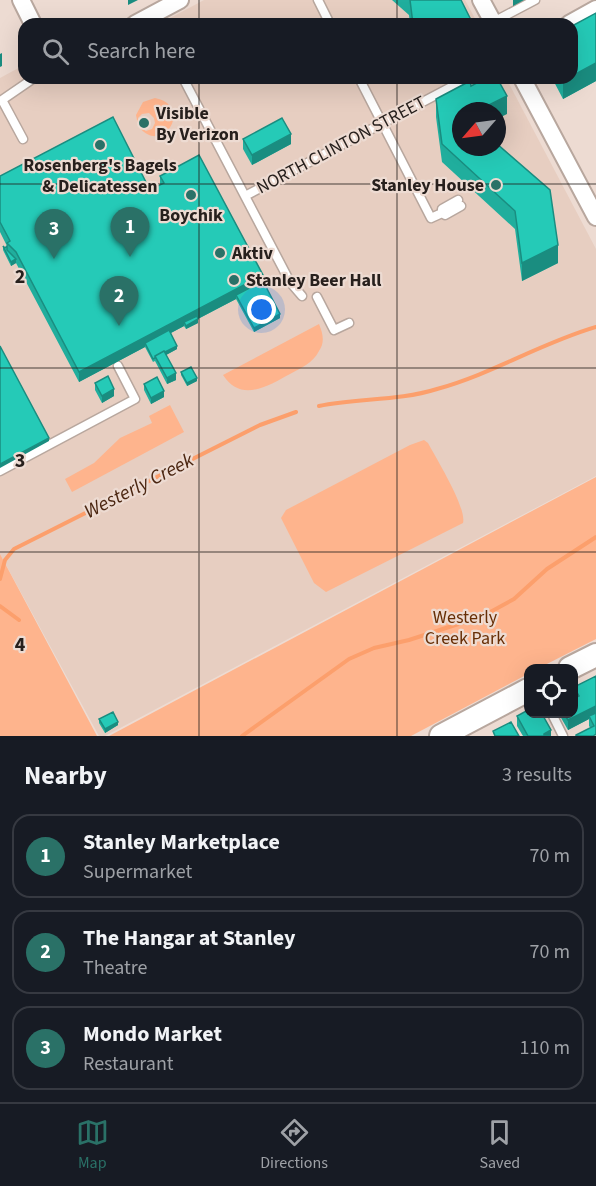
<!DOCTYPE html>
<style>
:root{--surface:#171b24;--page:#242831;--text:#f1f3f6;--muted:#9ea1a6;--line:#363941;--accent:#2a7167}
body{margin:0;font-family:"Source Sans 3",sans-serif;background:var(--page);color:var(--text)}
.controls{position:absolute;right:18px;bottom:18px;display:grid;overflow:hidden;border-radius:12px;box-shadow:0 6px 24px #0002}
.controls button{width:54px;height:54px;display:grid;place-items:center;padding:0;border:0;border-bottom:2px solid var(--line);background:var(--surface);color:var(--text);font:30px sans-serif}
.compass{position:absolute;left:452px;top:102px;width:54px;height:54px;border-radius:50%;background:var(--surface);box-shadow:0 6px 24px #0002;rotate:242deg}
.you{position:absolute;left:262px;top:310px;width:21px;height:21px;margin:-15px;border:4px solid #fff;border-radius:50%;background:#1a73e8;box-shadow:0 0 0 9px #1a73e833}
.badge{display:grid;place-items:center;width:39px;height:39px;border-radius:50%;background:var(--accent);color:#fff;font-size:20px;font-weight:700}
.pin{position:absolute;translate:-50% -50px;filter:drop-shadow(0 2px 3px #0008)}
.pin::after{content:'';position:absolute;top:32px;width:21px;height:18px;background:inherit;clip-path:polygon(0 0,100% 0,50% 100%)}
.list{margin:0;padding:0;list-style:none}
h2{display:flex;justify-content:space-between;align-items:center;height:78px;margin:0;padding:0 24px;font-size:26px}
h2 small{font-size:20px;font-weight:400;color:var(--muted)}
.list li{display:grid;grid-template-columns:39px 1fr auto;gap:18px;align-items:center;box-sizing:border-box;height:84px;margin:0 12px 12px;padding:0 12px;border:2px solid var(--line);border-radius:18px}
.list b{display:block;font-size:22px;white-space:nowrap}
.list p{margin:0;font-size:20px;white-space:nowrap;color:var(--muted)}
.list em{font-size:20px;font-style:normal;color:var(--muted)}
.icon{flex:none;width:33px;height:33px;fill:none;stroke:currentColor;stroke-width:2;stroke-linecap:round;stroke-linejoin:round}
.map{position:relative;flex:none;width:596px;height:736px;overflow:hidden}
.search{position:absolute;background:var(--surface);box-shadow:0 6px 24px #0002;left:18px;right:18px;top:18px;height:66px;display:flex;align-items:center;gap:15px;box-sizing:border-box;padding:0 21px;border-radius:18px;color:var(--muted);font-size:22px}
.sheet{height:366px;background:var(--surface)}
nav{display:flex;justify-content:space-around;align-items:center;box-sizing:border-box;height:84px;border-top:2px solid var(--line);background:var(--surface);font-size:16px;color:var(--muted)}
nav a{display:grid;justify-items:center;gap:3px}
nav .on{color:var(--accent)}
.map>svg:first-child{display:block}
.built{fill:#e7cec1;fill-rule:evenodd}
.green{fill:#feb48d}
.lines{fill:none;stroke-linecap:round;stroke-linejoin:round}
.stream{stroke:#fc9f6c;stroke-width:4}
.lane-casing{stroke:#b8a79e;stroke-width:11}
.street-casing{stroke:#b8a79e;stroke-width:20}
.secondary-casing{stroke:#b8a79e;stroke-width:26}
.lane{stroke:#fff;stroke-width:8}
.street{stroke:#fff;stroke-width:16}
.secondary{stroke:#fff;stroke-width:22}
.wall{fill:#20ae9d}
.shaded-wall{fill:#1a8d80}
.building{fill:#25cab7;stroke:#1a8d80;stroke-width:1.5}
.grid{fill:none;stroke:#27201d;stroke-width:1.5;stroke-opacity:0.55}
.poi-dot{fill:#2a7167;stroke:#eddbd2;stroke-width:2}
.labels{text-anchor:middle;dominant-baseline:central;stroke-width:4.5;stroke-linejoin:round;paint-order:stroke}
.poi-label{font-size:18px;font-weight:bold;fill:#27201d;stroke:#eddbd2;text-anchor:start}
.street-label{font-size:18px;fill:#27201d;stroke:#eddbd2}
.park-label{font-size:18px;fill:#672e05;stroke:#eddbd2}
.water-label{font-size:20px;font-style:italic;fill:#4b2611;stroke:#eddbd2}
.grid-label{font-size:20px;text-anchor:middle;font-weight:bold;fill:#27201d;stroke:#eddbd2;stroke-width:4.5;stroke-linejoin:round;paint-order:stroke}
</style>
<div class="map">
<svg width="596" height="736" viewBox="0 0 596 736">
<rect width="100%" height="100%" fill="#eddbd2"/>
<path class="built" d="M204,0h261l13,24h-319z
M24,65v13h23l2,4 9,-4h448l90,171v227l-491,260h-6l-99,-182v-476zM461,111h36v36h-36z"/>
<path class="green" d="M155,98c39,7 8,59 -16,29l7,4 6,-2 3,-6 -1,-5 -5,-5 -7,1 -4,4v7l-2,-10 7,-13z
M319,324c4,10 6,18 0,27 -6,12 -18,17 -29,23 -22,12 -49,29 -67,1z
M170,405l14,27 -112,60 -7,-13 29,-16 26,-25 32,-15 -3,-7z
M424,440l4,3c8,15 39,65 35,80l-137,69 -12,-9 -33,-65 5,-8 124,-65z
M596,477v162l-57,29h-11v6l-117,62h-302z
M0,554l97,182h-97z"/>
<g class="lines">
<path class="stream" d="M319,406c39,-8 80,-5 118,-17 55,-15 104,-46 159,-62
M0,579l5,-19 9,-11 246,-124 36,-13
M0,606l19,14
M242,736l107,-77 25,-11 35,-8 74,-24 31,-17 33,-30 49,-32"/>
<defs>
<path id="lane" d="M318,0l12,24
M493,22l42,-22
M183,78l107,204 12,14
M359,78l72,140 11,-5v-4l16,-9
M23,139l-21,-39 32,-22
M245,196l223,-118
M442,213l3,2 16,-9
M317,297l17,33 15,-7
M0,471l135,-72 -17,-33
M552,714l11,22"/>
<path id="street" d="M21,0l12,24
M481,0l13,24
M135,24l45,-24
M569,24l27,-15
M522,78l74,139"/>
<path id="secondary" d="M570,668l26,-13
M441,736l87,-46"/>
</defs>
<use href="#lane" class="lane-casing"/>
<use href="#street" class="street-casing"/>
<use href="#secondary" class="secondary-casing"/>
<use href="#lane" class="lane"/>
<use href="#street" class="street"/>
<use href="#secondary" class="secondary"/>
</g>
<path class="wall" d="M392,0h69l12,24h-63l-1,-9z
M596,13v68l-33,18 -11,-21h20z
M471,86l36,28 -46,-3 36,36 61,116 -36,18 -7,-52 -73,-67 -6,-45v-18z
M243,139l48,5 -39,21 -9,-16z
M0,176l150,14 10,-5v-9l103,105 17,37 -26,14 -18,-33 -38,20v4l-12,6 -2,-3 -13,7 6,16 -11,6 10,25 -9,4 -12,-23 -2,1 -8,-15 -66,35 -63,-119 -5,3 -8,-16v-4l2,2 2,-2 -7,-14z
M181,372l16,9 -10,5 -6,-11z
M95,383l19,13 -12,7 -7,-13z
M144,384l20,13 -13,7 -7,-14z
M596,676v60l-7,-10v-7l-21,11 -8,-14v-2h13l2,-16 -1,-11z
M517,716l34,20h-28l-6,-10z
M99,719l19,6 -13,8 -6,-10z"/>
<path class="shaded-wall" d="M128,0h10l-10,5z
M513,0h11l-11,6z
M2,53v13l-2,1v-13z
M596,63v18l-33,18v-18l4,-3h5v-2z
M418,78h9l-9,5z
M507,96v18l-10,5v-8h-20z
M291,134v10l-39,21v-10z
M558,245v18l-36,18v-18z
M16,259v4l-5,3v-4z
M263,275v10l-27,10v4l-50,26 -2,-3v4l-38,20 -1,-3v4l-66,35v-10z
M280,314v4l-26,14v-4z
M198,319v4l-12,6v-3z
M177,346v3l-20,11 -2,-3z
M176,373v7l-9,4v-6z
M197,378v3l-10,5v-3z
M114,389v7l-12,7v-7z
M164,391v6l-13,7v-6z
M49,438v3l-49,27v-4z
M596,706v10h-7v3l-21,11v-10z
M118,722v3l-13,8v-4z
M551,730v6h-7v-2z"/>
<path class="building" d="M410,0h51l12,24h-60z
M596,13v50l-24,13v-50z
M486,78h11l10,18 -30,15h-16v36h36v-3l53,46 8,55 -36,18 -7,-52 -73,-67 -6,-45 34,-18 1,5z
M113,117l37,73 14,-7 -4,-7 39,-21 64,120 -184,97 -63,-120 -9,-9 3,-2 -10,-19v-46z
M282,118l9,16 -39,21 -9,-16z
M3,246l2,2 2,-2v4l9,9 -5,3z
M263,281l17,33 -26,14 -18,-33z
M197,316l1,3 -12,7 -2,-4z
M169,330l8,16 -12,6 -1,-1 -9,5v2l-2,1 -8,-16z
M0,346l49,92 -49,26z
M164,351l12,22 -9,5 -12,-22z
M191,367l6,11 -10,5 -6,-11z
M108,376l6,13 -12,7 -7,-13z
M157,377l7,14 -13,7 -7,-14z
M596,676v30l-28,14 -4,-6h9v-15l6,-3 -5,-9z
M528,710v4h14l9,16 -7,4v2h-16l-11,-20z
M113,712l5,10 -13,7 -6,-10z
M596,713v21l-3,2h-17v-1l18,-9 -5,-10z
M511,722l8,14h-24l-2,-5z"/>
<path class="grid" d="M199,0v24M397,0v24M199,78v658M397,78v658M0,184h596M0,368h596M0,552h596"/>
<g class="poi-dot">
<circle cx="144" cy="123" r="6"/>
<circle cx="100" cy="145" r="6"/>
<circle cx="496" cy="185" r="6"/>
<circle cx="191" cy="195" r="6"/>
<circle cx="220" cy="253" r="6"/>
<circle cx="234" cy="280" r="6"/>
</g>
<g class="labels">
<g class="poi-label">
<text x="156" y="113">Visible<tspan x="156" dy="21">By Verizon</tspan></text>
<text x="100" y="165" text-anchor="middle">Rosenberg's Bagels<tspan x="100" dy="21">&amp; Delicatessen</tspan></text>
<text x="484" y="185" text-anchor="end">Stanley House</text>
<text x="191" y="215" text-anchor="middle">Boychik</text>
<text x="232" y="253">Aktiv</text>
<text x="246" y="280">Stanley Beer Hall</text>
</g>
<g class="street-label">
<text transform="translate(341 145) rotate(-28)">NORTH CLINTON STREET</text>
</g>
<g class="park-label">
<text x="465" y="617">Westerly<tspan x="465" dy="21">Creek Park</tspan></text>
</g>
<g class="water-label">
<text transform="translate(139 486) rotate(-27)">Westerly Creek</text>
</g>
</g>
<g class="grid-label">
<text x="20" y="283">2</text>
<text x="20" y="467">3</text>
<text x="20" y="651">4</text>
</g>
</svg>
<div class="controls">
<button><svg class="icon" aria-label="locate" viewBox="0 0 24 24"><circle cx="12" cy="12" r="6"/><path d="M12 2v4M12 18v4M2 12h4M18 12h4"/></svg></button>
</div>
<svg class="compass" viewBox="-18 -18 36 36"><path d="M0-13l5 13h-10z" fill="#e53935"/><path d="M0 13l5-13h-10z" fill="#9ea1a6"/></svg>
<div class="you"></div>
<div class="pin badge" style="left:130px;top:257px">1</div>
<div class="pin badge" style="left:119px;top:326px">2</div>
<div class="pin badge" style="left:54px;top:259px">3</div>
<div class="search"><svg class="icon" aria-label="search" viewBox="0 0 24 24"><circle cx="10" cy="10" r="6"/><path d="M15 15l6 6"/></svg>Search here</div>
</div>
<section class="sheet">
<h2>Nearby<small>3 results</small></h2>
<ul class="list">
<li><span class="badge">1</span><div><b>Stanley Marketplace</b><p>Supermarket</p></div><em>70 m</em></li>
<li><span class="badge">2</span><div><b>The Hangar at Stanley</b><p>Theatre</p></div><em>70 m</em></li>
<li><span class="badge">3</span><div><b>Mondo Market</b><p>Restaurant</p></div><em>110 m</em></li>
</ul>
</section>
<nav>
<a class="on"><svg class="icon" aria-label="map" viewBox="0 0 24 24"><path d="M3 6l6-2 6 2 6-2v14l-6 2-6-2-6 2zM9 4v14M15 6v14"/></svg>Map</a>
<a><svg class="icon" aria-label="directions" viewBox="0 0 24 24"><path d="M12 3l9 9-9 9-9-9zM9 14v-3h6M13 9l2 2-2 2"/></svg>Directions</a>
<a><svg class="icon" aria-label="saved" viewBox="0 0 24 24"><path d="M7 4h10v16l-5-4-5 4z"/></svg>Saved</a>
</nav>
